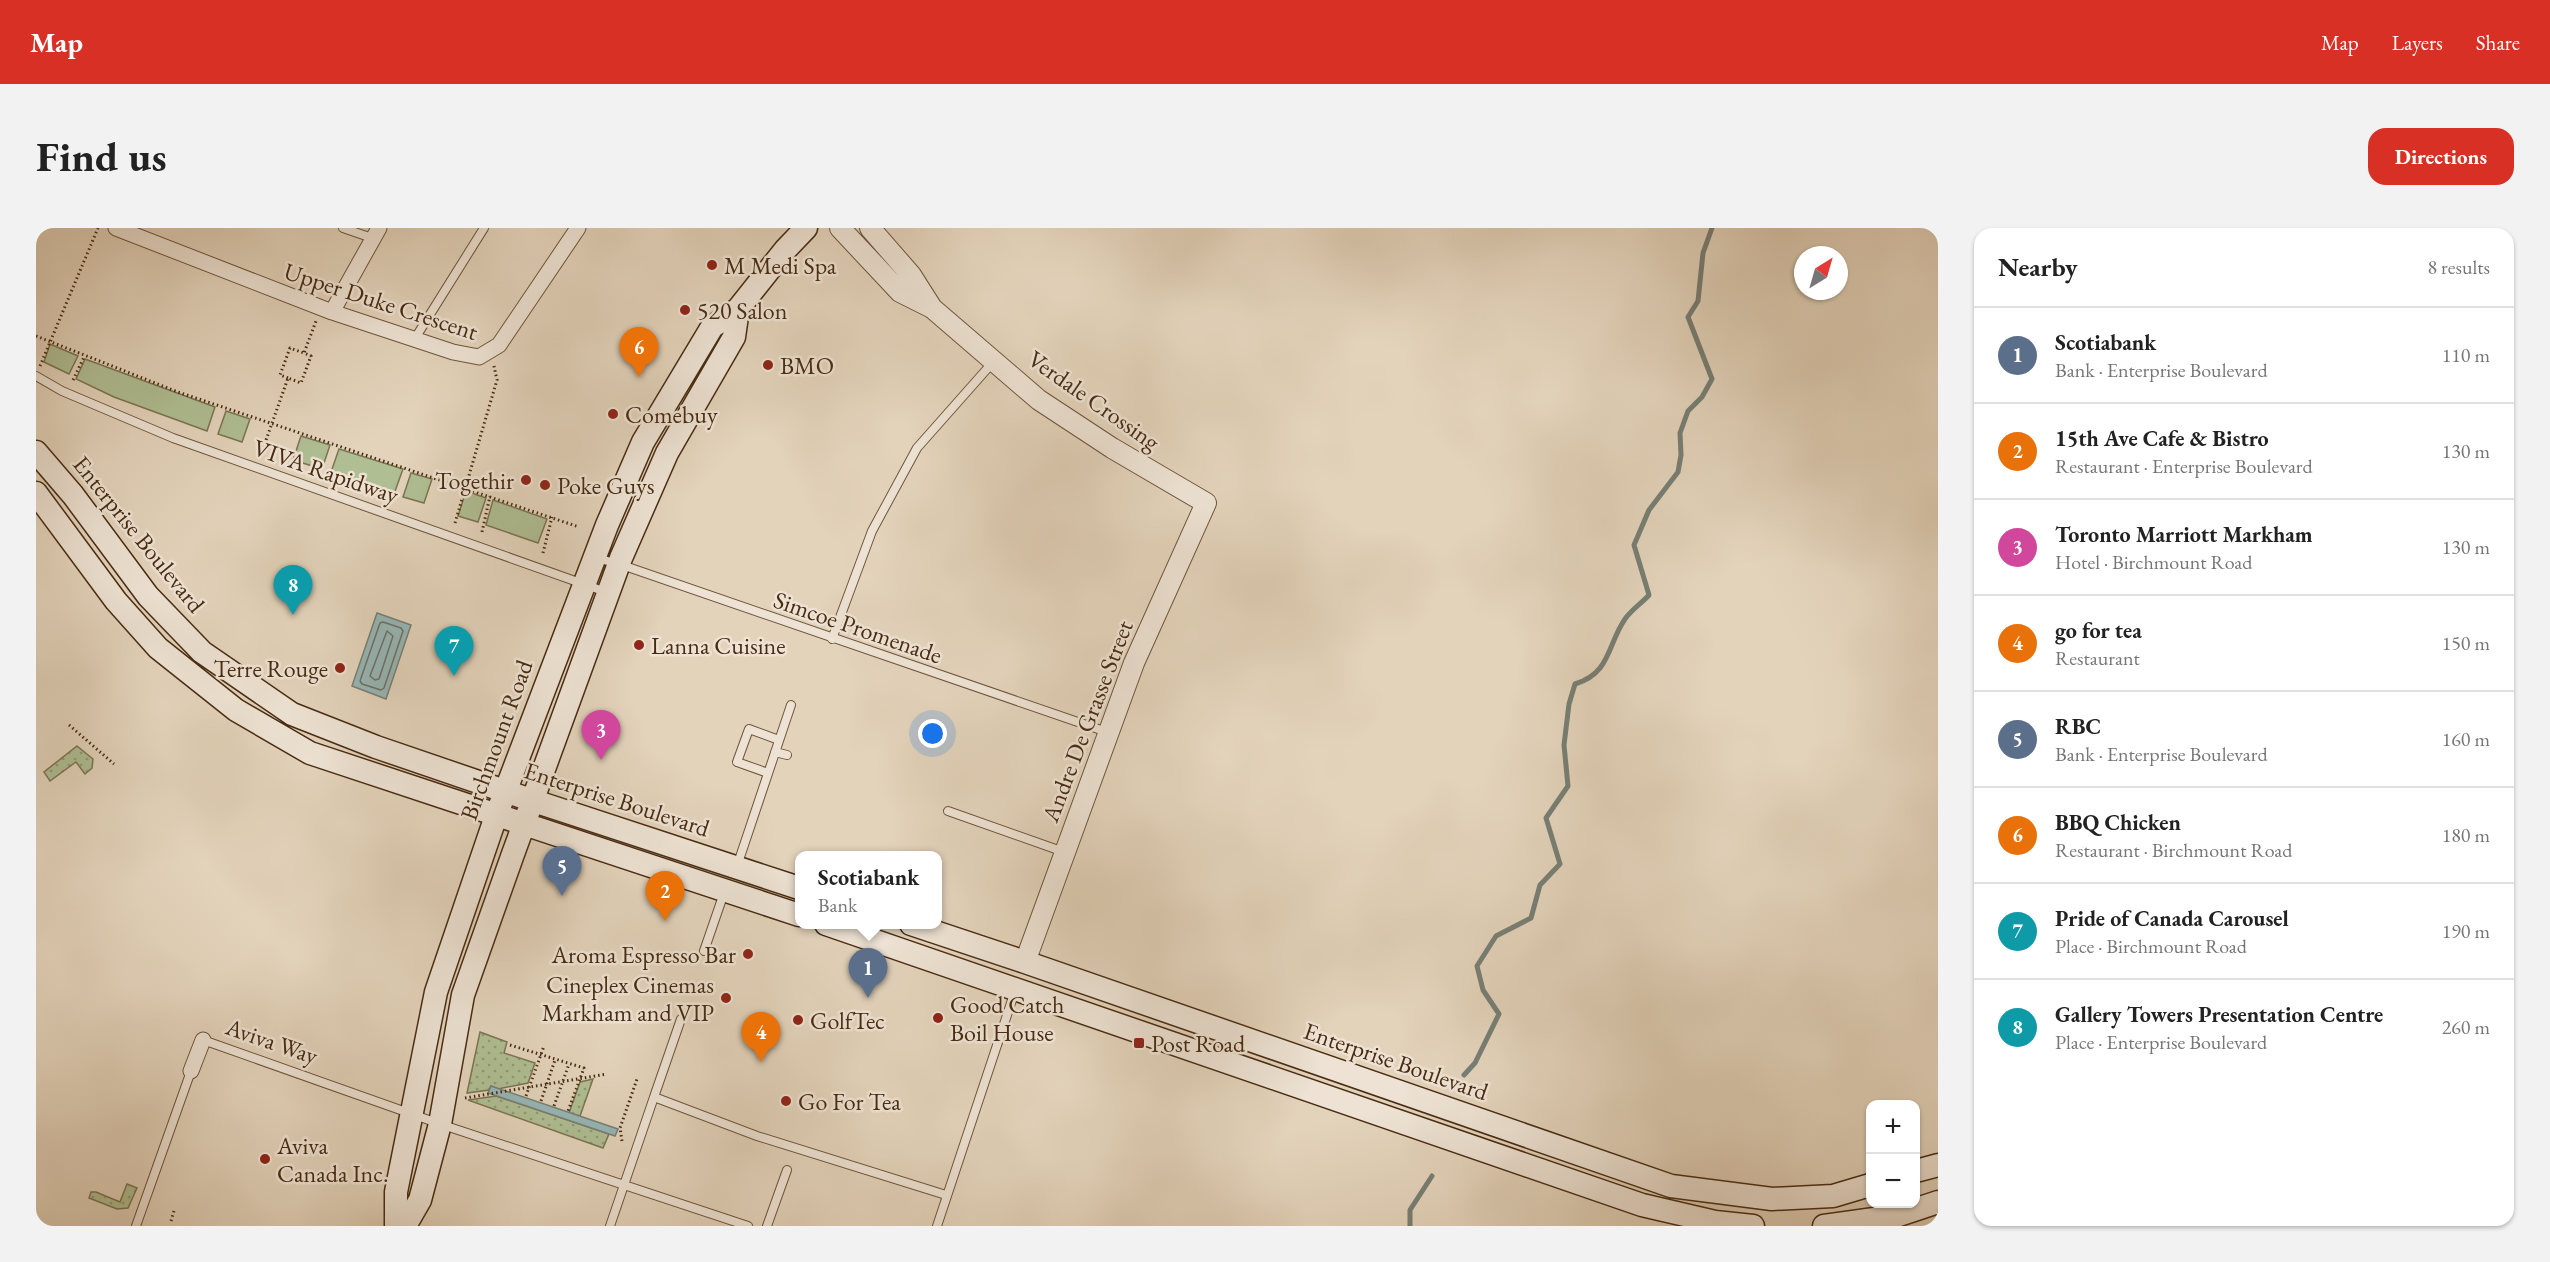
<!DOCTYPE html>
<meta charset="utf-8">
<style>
:root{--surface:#fff;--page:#f2f2f2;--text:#222;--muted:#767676;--line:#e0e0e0;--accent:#d93025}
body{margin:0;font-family:"EB Garamond",serif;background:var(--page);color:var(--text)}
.controls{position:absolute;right:18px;bottom:18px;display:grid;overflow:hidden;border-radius:12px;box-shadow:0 2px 4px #0004}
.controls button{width:54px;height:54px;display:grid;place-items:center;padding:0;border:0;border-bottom:2px solid var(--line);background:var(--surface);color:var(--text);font:30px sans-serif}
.compass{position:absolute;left:1758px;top:18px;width:54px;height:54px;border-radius:50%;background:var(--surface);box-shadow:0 2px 4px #0004;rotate:37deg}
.you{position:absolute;left:897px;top:506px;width:21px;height:21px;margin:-15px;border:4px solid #fff;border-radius:50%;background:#1a73e8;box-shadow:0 0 0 9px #1a73e833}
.badge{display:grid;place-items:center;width:39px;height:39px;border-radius:50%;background:var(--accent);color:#fff;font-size:20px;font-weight:700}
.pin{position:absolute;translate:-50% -50px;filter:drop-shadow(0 2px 3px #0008)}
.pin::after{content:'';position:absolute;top:32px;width:21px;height:18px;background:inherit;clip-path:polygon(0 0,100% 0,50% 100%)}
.popup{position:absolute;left:759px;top:623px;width:147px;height:78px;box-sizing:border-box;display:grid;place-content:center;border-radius:12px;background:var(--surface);filter:drop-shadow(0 2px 4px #0005);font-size:20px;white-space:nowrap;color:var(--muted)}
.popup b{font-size:22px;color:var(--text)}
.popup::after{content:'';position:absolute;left:50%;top:100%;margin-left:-12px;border:12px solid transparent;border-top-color:var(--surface)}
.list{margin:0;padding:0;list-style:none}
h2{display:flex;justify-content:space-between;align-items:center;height:78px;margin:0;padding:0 24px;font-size:26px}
h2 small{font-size:20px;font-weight:400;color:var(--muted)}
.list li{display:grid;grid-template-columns:39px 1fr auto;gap:18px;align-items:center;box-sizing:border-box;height:96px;padding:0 24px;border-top:2px solid var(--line)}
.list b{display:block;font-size:22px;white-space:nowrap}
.list p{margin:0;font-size:20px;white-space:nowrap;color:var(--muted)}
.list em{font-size:20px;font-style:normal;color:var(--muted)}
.map{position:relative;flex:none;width:1902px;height:998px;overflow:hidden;border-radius:18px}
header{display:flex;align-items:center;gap:36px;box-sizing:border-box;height:84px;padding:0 30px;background:var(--accent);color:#fff}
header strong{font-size:28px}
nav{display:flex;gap:33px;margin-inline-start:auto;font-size:21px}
.intro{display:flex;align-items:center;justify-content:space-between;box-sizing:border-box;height:144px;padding:0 36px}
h1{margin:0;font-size:42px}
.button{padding:15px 27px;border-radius:18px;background:var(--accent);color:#fff;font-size:21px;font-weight:700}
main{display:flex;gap:36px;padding:0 36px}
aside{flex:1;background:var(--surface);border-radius:18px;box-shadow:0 2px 4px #0004}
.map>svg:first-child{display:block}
.grass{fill:url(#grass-dots);stroke:#7c7452;stroke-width:1.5}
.garden{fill:#afbe93;stroke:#7c7452;stroke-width:1.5}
.water{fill:#96b7b7;stroke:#777f75;stroke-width:1.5}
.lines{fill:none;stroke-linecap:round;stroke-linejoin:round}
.shore{stroke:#6f7164;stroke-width:1.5}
.stream{stroke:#777f75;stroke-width:5}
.service-casing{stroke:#6f553c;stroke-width:10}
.minor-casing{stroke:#6f553c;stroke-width:17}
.tertiary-casing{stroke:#6f553c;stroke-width:22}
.secondary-casing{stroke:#482b12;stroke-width:25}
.path{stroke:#482b12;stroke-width:3;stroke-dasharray:1.5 3;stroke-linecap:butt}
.service{stroke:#ede2d3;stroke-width:8}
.minor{stroke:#ede2d3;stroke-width:15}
.tertiary{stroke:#ede2d3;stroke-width:20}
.secondary{stroke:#ede2d3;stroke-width:22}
.poi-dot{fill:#8f2418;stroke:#ede2d3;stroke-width:2}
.labels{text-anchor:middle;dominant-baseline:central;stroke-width:5;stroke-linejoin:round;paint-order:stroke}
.poi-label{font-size:24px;fill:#482b12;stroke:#ede2d3;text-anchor:start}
.street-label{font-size:24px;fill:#482b12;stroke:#ede2d3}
</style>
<header>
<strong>Map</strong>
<nav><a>Map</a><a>Layers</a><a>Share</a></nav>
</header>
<div class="intro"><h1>Find us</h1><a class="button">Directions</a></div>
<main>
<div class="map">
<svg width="1902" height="998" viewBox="0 0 1902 998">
<defs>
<pattern id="grass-dots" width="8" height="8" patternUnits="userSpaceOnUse" patternTransform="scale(1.5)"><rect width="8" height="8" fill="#afbe93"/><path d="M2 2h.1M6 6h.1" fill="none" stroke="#909b77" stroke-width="1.8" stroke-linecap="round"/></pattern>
</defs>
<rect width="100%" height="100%" fill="#e3d3bb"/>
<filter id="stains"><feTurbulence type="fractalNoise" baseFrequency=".00333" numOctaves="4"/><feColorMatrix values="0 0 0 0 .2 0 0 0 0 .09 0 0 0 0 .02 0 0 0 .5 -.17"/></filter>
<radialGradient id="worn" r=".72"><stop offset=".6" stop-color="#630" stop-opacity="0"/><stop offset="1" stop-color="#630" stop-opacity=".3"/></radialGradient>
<path class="grass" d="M41,518l16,13 -1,9 -7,6 -9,-12 -26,19 -6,-9z
M444,804l27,10 -3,11 31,10 -7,20 -30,6 -7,-3 -2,4 -22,3z
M557,851l-13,37 -11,-3 11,-31z
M460,868l113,38 -6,14 -135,-48z
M91,956l10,4 -9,20 -11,1 -28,-11 2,-6h5l24,10z"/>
<path class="garden" d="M14,116l28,12 -9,18 -25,-12z
M49,131l130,48 -8,24 -93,-34 -38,-18z
M190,183l24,8 -8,23 -24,-8z
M265,208l29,9 -8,24 -29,-9z
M303,221l64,20 -9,25 -63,-22z
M375,245l21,6 -8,24 -21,-6z
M430,263l20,7 -8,24 -20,-6z
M457,272l54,19 -9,24 -52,-18z"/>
<path class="water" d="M341,385l34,12 -25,74 -34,-13z
M455,858l127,43 -3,7 -127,-43z"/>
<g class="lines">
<path class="shore" d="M347,394l18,6 2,3 -19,57 -3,2 -19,-6 -2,-3 20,-58z
M351,403l6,5 -14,43 -4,1 -5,-4z"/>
<path class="stream" d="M1428,847l11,-12 24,-49 -16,-24 -6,-24 19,-30 35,-18 9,-33 20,-21 -14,-46 22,-32 -4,-41 5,-41 6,-20c36,-11 32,-39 50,-65 6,-9 17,-16 24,-24l-15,-50 15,-35 29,-38 3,-17 -1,-22 8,-22 14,-14 10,-18 -24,-62 10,-16 5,-48 9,-25
M1374,998v-16l22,-34"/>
<defs>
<path id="service" d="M307,0l29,10
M378,112l70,-112
M0,148l26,15 111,47 433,154
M560,330l23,6 488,168
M796,411l40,-108 45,-83 77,-87
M739,524l12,3
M732,545l-31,-11 12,-33 30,11
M912,583l116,41
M701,638l54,-161
M668,723l20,-58
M167,812l237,84 308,102
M618,869l27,-78
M100,998l55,-155
M574,998l44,-129 103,39 189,59
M731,998l20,-56
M901,998l78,-235"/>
<path id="minor" d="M80,0l216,84 121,40 26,5 20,-12 79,-117
M296,84l47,-84
M155,843l12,-31"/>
<path id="tertiary" d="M804,0l60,64 32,16 107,92 73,48 94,55 -72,160 -109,299
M834,0l41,47 21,33"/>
<path id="secondary" d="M0,224l37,43 75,101 54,56 90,62 84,33 158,54 265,87
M0,265l80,108 42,47 78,62 74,43 489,162
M790,696l816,281 73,17 38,4
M875,696l114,38 646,224 101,13 61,-3 37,-11
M1880,943l22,-6
M360,998v-34l40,-200 60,-176 111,-291 36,-83 69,-115 26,-18 47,-59 21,-22
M369,998l15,-26 20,-76 23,-129 50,-141 108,-296 46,-105 67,-116 4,-28
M1788,998l72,-10 42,-14"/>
</defs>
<use href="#service" class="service-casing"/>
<use href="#minor" class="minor-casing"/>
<use href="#tertiary" class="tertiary-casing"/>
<use href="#secondary" class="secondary-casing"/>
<path class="path" d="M0,108l142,56 401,135
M4,138l58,-138
M252,150l-8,-3 10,-27 14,5
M37,152l11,-23
M224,229l28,-79 13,5 10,-27 -7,-3 12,-32
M419,295l42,-143 -3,-14
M446,304l8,-36
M507,325l9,-36
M33,497l45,39
M474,817l74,23 -16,43
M490,868l18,-50
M429,870l142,-24
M505,873l14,-41
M518,878l15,-42
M586,913l-2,-13 17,-49
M135,993l3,-10"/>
<use href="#service" class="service"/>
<use href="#minor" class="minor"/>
<use href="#tertiary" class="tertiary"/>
<use href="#secondary" class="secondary"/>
</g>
<g class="poi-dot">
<circle cx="676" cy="37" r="6"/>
<circle cx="649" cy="82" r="6"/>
<circle cx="732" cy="137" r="6"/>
<circle cx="577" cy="186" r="6"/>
<circle cx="490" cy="252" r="6"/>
<circle cx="509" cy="257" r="6"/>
<circle cx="603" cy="417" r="6"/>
<circle cx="304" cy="440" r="6"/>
<circle cx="712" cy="726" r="6"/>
<circle cx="690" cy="770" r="6"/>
<circle cx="902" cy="790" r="6"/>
<circle cx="762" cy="792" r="6"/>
<rect x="1097" y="809" width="12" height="12" rx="3"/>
<circle cx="750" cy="873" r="6"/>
<circle cx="229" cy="931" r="6"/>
</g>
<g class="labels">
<g class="poi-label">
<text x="688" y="37">M Medi Spa</text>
<text x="661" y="82">520 Salon</text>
<text x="744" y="137">BMO</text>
<text x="589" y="186">Comebuy</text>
<text x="478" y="252" text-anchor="end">Togethir</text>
<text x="521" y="257">Poke Guys</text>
<text x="615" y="417">Lanna Cuisine</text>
<text x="292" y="440" text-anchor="end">Terre Rouge</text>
<text x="700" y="726" text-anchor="end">Aroma Espresso Bar</text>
<text x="678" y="756" text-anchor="end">Cineplex Cinemas<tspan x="678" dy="28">Markham and VIP</tspan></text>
<text x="914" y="776">Good Catch<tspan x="914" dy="28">Boil House</tspan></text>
<text x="774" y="792">GolfTec</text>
<text x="1115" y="815">Post Road</text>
<text x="762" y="873">Go For Tea</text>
<text x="241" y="917">Aviva<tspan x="241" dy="28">Canada Inc.</tspan></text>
</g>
<g class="street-label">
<text transform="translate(345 73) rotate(18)">Upper Duke Crescent</text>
<text transform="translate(1058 172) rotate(35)">Verdale Crossing</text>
<text transform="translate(290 243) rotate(19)">VIVA Rapidway</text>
<text transform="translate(103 306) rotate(51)">Enterprise Boulevard</text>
<text transform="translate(822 399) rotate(19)">Simcoe Promenade</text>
<text transform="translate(1051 493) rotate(-69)">Andre De Grasse Street</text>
<text transform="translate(460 512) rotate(-70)">Birchmount Road</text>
<text transform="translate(581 571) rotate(18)">Enterprise Boulevard</text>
<text transform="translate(236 813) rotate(19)">Aviva Way</text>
<text transform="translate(1360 833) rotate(19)">Enterprise Boulevard</text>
</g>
</g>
<rect width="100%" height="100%" filter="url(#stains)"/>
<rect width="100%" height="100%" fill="url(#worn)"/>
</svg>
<div class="controls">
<button>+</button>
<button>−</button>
</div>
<svg class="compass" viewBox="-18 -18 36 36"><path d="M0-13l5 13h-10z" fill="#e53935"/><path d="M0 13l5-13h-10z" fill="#767676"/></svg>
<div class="you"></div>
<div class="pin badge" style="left:832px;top:770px;background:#5c6f8a">1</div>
<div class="popup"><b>Scotiabank</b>Bank</div>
<div class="pin badge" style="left:629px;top:693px;background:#e8710a">2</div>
<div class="pin badge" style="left:565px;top:532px;background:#d1479c">3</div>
<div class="pin badge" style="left:725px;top:834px;background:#e8710a">4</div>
<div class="pin badge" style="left:526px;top:668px;background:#5c6f8a">5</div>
<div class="pin badge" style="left:603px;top:149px;background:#e8710a">6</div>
<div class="pin badge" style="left:418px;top:448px;background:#0f9aa8">7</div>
<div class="pin badge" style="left:257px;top:387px;background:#0f9aa8">8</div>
</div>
<aside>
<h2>Nearby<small>8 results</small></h2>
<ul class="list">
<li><span class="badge" style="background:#5c6f8a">1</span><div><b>Scotiabank</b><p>Bank · Enterprise Boulevard</p></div><em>110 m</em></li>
<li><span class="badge" style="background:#e8710a">2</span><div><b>15th Ave Cafe &amp; Bistro</b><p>Restaurant · Enterprise Boulevard</p></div><em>130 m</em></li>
<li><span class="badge" style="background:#d1479c">3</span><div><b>Toronto Marriott Markham</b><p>Hotel · Birchmount Road</p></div><em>130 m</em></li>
<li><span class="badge" style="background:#e8710a">4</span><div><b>go for tea</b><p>Restaurant</p></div><em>150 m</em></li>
<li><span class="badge" style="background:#5c6f8a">5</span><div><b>RBC</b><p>Bank · Enterprise Boulevard</p></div><em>160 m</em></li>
<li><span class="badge" style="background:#e8710a">6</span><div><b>BBQ Chicken</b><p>Restaurant · Birchmount Road</p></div><em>180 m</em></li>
<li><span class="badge" style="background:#0f9aa8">7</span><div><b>Pride of Canada Carousel</b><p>Place · Birchmount Road</p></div><em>190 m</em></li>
<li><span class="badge" style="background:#0f9aa8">8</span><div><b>Gallery Towers Presentation Centre</b><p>Place · Enterprise Boulevard</p></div><em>260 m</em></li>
</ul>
</aside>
</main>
